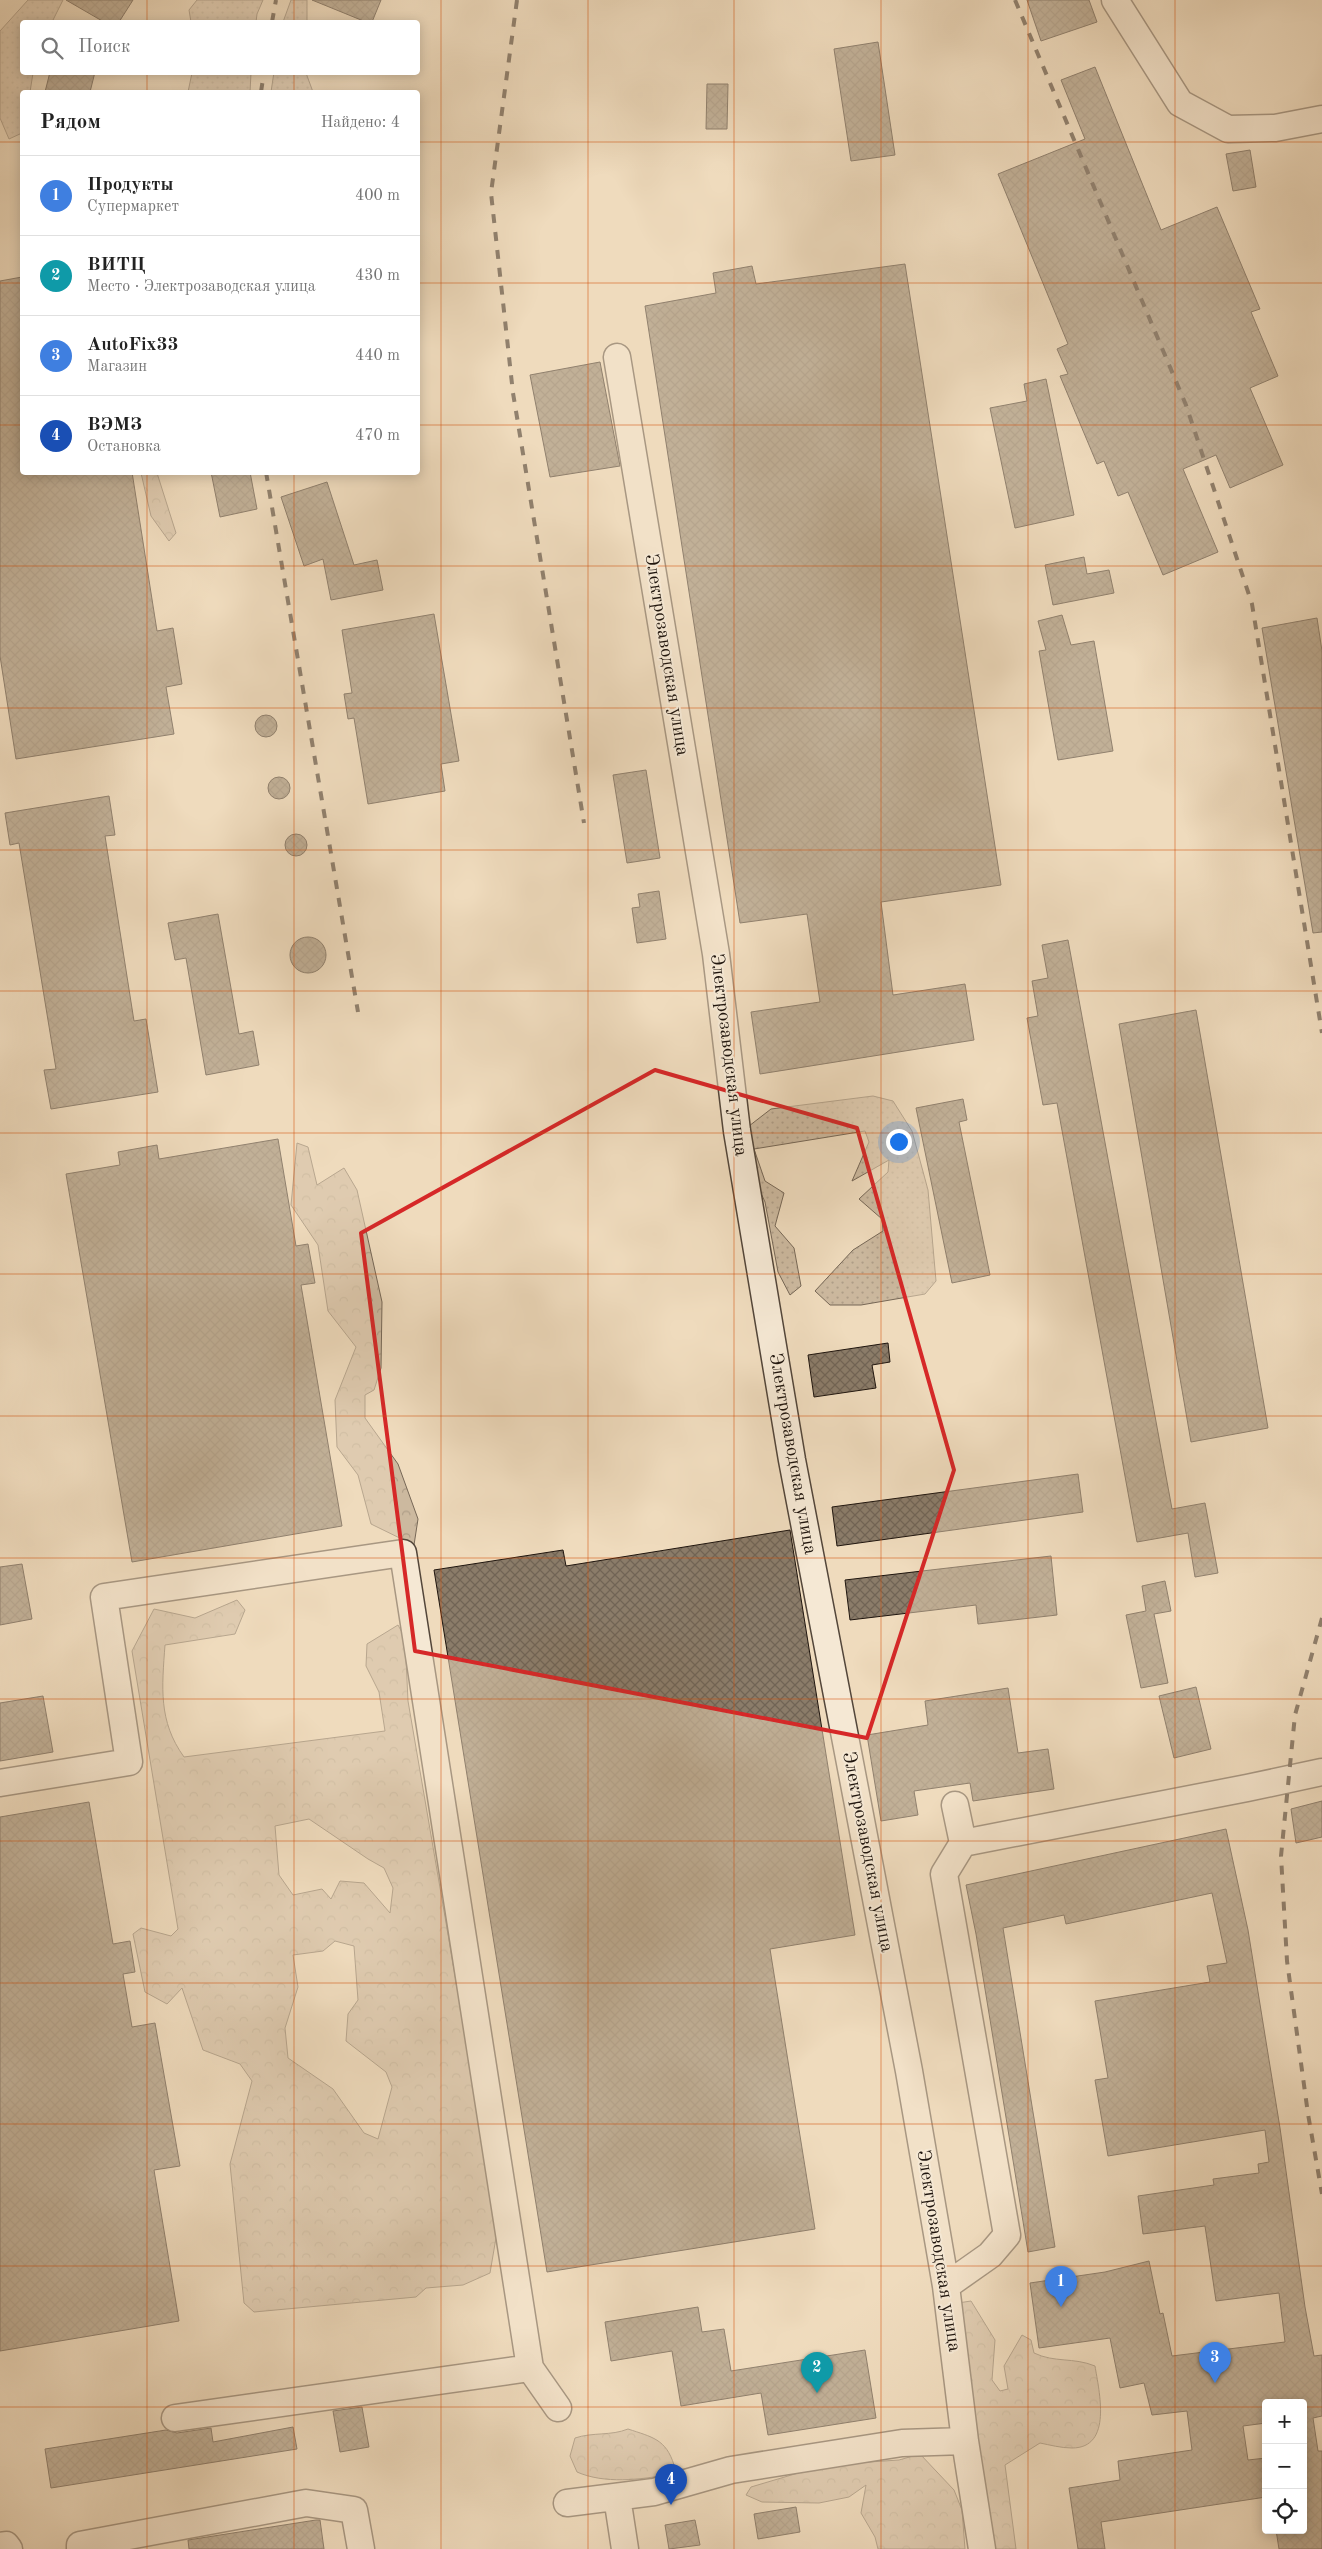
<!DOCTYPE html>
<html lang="ru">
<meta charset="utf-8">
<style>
:root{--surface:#fff;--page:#f2f2f2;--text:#222;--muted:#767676;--line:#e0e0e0;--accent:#1a73e8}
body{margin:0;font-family:"Old Standard TT",serif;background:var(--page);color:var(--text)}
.controls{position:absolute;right:15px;bottom:15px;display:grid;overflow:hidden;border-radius:5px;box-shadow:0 2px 12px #0003}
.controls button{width:45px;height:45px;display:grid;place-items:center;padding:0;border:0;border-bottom:1px solid var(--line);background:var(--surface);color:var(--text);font:25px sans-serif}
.you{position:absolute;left:898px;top:1141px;width:18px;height:18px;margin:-12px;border:4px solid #fff;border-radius:50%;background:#1a73e8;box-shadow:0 0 0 8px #1a73e833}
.badge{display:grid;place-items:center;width:32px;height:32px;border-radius:50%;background:var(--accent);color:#fff;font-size:16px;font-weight:700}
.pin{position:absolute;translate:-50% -41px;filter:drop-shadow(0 1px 2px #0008)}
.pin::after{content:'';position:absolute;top:26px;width:18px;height:15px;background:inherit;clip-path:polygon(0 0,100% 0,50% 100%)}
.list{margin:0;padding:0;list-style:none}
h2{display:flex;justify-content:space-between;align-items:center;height:65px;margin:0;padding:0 20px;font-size:21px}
h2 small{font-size:16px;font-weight:400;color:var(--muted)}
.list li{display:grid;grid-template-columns:32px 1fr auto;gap:15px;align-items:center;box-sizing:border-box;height:80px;padding:0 20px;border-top:1px solid var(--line)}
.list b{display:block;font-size:19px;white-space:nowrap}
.list p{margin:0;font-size:16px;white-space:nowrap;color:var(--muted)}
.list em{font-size:16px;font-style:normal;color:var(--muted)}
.icon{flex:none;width:28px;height:28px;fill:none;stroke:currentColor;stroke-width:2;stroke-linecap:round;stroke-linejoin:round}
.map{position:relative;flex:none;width:1322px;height:2549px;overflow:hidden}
.search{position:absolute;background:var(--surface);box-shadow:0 2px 12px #0003;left:20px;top:20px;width:400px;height:55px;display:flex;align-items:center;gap:12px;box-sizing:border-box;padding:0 18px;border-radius:5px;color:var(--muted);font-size:19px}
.panel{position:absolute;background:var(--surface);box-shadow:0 2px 12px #0003;left:20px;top:90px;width:400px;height:385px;border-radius:5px}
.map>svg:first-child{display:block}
.grass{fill:url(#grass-dots);stroke:#766756}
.forest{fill:url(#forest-crowns);stroke:#766756;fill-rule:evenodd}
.building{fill:url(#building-cross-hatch);stroke:#1f150e}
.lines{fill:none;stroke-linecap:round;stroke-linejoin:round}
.minor-casing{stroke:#53463a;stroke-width:29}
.minor{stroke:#f5e8d4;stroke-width:26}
.rail{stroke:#1f150e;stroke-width:4;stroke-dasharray:9 9;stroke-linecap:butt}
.marked{fill:none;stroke:#d62828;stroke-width:4;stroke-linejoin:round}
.grid{fill:none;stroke:#d4520c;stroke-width:1;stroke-opacity:0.55}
.labels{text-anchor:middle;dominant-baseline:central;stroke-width:4;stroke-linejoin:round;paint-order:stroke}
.street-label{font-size:19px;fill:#1f150e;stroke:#f5e8d4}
</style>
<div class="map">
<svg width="1322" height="2549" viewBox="0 0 1322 2549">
<defs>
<pattern id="grass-dots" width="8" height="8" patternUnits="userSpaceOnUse" patternTransform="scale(1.25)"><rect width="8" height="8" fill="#ccb99f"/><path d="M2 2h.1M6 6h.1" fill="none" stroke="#af9e88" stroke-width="1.8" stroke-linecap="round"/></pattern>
<pattern id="forest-crowns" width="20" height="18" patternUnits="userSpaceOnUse" patternTransform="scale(1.25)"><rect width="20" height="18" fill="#ccb99f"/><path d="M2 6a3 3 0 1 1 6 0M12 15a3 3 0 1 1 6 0" fill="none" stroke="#af9e88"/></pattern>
<pattern id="building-cross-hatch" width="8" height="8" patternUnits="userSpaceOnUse" patternTransform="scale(1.25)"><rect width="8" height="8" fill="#8b7c69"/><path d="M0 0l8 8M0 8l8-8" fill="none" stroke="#716455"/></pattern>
</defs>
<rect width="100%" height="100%" fill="#efdbbd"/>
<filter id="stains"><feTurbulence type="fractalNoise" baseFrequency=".004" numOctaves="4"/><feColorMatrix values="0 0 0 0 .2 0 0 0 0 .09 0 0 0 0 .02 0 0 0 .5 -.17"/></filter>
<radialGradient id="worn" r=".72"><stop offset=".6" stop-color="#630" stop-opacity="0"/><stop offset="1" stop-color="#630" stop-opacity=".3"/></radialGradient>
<path class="grass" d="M28,0h35l-11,22h-30v50l11,1 -3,19h-8v41l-13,6 -9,-21v-87z
M197,0h66l-6,14 -1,8h-65l-2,-12z
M291,0h16v22h-24z
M274,72l32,1 7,19h-42z
M192,73h59l-1,19h-62z
M873,1096l20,5 19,30 16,59 8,91 -11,13 -64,11h-31l-15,-14 38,-41 30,-19 -1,-12 -23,-20 29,-27 1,-12 -37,21 17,-39 -4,-11 -111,18 11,32 19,12 -9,33 19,22 7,38 -11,9 -12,-23 -13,-70 -19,-42 3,-34 22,-17z"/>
<path class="forest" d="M141,473h16l19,60 -7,8 -18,-25z
M297,1143l11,4 9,38 27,-17 13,22 25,112 -1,66 -7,22 -9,5v23l33,46 20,55 -4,26 -43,-21 -13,-49 -21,-28 -2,-47 21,-53 -28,-36 -10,-66 -27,-40z
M237,1600l8,10 -10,24 -70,11c-3,42 -7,76 19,112l201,-26 -6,-39 -13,-26 1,-22 31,-19 7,13 3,63 90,525 -8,47 -27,12 -37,3 -10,9 -162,15 -10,-9 -14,-139 22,-83 -12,-17 -37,-14 -21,-62 -15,16 -22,-12 -12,-58 8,-6 30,8 7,-7 -46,-278 22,-42 41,9zM309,1819l59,40 16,9 9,20 -3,25 -26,-30 -24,-2 -9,18 -9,-10 -29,6 -14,-20 -4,-49zM335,1941l19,5 4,54 -10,14 -2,27 40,31 6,15 -14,52 -14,-6 -31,-44 -45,-31 -3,-30 13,-41 -5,-32 30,-4z
M971,2301l24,39 -3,40 8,11 8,-2 -4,-23 18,-31 9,5 3,13c21,10 39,4 61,13 4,25 18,82 -23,82 -11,0 -22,-3 -32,-5l-35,22 11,84h-27l-31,-246z
M628,2429c24,8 38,10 46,36l-4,9c-29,6 -66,10 -93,-2l-7,-16 5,-18c18,-6 36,-2 53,-9z
M920,2454l34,36 8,20 3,39h-87l-3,-12 -14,-24 5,-28 -17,12 -30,6 -57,-1 -16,-7 5,-8 74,-22 74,-5z"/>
<path class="building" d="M66,0h67l-14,22h-15z
M312,0h69l-9,22h-6z
M1027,0h62l8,22 -56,19z
M878,42l17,113 -44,6 -17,-112z
M1095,67l66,163 56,-23 43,102 -9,3 27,64 -28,12 33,77 -53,23 -14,-33 -33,14 35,83 -55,23 -35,-83 -10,4 -14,-35 -7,3 -37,-88 8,-2 -11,-25 11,-5 -70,-170 87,-35 -24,-59z
M50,72h45l-5,20h-45z
M707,84h21l-1,45h-21z
M1250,150l6,37 -23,4 -7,-37z
M905,264l96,621 -120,17 12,93 72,-11 9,56 -214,34 -9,-62 69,-10 -13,-88 -67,9 -95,-617 71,-13 -3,-20 39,-7 4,18z
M22,277v195h110l25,159 16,-3 9,56 -16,3 8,47 -158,25 -16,-103v-375z
M600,362l20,104 -70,11 -20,-102z
M1046,379l28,136 -59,13 -25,-120 37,-7 -3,-17z
M211,472h39l7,37 -37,8z
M327,482l27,83 23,-5 6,30 -52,10 -8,-41 -19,7 -23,-69z
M1084,557l3,17 22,-4 5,23 -61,12 -8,-40z
M434,614l25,147 -18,3 4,27 -77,13 -14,-86 -6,1 -4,-25 8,-1 -10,-63z
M1062,615l9,30 23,-4 19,110 -55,9 -19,-109 7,-1 -8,-29z
M1317,618l5,33v281l-9,1 -51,-305z
M255 726a11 11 0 1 1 22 0a11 11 0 1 1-22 0Z
M646,770l14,88 -33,5 -14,-88z
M268 788a11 11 0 1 1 22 0a11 11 0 1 1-22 0Z
M109,796l6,39 -10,1 29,185 12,-2 12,73 -107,17 -7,-39 12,-1 -37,-226 -9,2 -5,-32z
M285 845a11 11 0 1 1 22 0a11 11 0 1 1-22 0Z
M659,891l7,48 -29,4 -5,-35 8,-1 -2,-13z
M218,914l21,120 14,-3 6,34 -53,10 -20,-117 -11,2 -7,-37z
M290 955a18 18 0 1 1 36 0a18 18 0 1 1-36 0Z
M1068,940l104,569 33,-6 13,70 -23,4 -7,-44 -51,9 -80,-439 -14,2 -16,-87 11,-2 -6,-35 16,-3 -6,-33z
M1196,1010l72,418 -77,14 -72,-418z
M963,1099l4,21 -8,2 31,153 -38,8 -36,-175z
M278,1139l18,107 12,-2 7,39 -14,2 41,241 -210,36 -66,-388 54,-9 -2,-13 39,-7 2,14z
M888,1343l2,19 -18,3 4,23 -62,9 -6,-42z
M1078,1474l5,38 -246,34 -5,-39z
M790,1530l65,405 -85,14 45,280 -268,43 -113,-702 129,-20 3,16z
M1051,1556l6,59 -79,9 -2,-19 -126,15 -5,-40z
M22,1564l10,55 -32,6v-58z
M1165,1581l6,30 -17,3 14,69 -27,5 -15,-73 20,-4 -4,-25z
M1196,1687l15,62 -37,9 -15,-62z
M1008,1688l10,65 30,-4 6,40 -81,12 -3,-18 -56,8 4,24 -37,6 -14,-86 61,-10 -3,-24z
M43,1696l10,56 -53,9v-58z
M1322,1801v36l-26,6 -5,-34z
M89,1802l24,142 17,-3 5,31 -12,2 9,53 23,-4 25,143 -26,4 25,151 -179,30v-534z
M1226,1829l22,101 32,198 25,179 9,49 8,-1v61l-9,2 5,33h4v98h-43l-3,-19h27v-127h-37v20l-23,3 5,34 18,-2v39l-165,25 4,27h-27l-9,-61 51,-8 -2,-19 74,-11 -5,-39 -35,4 -8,-32 -24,5 -10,-50 -71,10 -9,-65 75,-11 44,-11 11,53 3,-1 9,43 113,-14 -6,-49 -63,8 -11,-75 -62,8 -5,-38 76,-11 -1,-6 46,-6 -1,-9 11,-2 -4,-32 -157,26 -13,-76 13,-2 -13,-77 115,-19 -3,-16 20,-3 -15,-70 -146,31 -2,-9 -61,13 52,319 -27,5 -52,-318 -10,-49z
M698,2307l4,25 22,-3 7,42 134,-21 11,68 -108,17 -7,-42 -80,13 -9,-55 -61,10 -6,-39z
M362,2407l7,40 -29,5 -7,-41z
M293,2427l4,22 -246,39 -6,-39 121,-19 11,3 34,-5 2,14z
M796,2507l4,25 -42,7 -4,-25z
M316,2520h4l4,29h-135l-1,-9z
M695,2520l5,25 -31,4 -4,-24z"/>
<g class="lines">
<defs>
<path id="minor" d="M1115,0l65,103 48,26 47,-1 47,-9
M617,357l99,597 21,177 55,329 117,611 37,215 19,155 17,108
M0,1783l129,-21 -25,-165 299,-44 127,815
M955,1805l8,38
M946,2286l44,-31 17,-20 -63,-361 19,-31 284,-55 75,-16
M175,2418l355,-50 28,40
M617,2497l8,52
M567,2503l87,-11 77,-22 171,-27 63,-2
M0,2546l6,-1 3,4
M80,2549v-4l226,-42 48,7 7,39"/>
</defs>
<use href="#minor" class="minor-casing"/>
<use href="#minor" class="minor"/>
<path class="rail" d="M517,0l-26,193 22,200 71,430
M1015,0l171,405 66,199 70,429
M272,22l4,-22
M261,92l3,-20
M266,472l92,540
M1322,1618l-27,97 -14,141 6,105 21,153 14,80"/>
</g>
<path d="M0 0H1322V2549H0ZM655,1070l202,58 97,342 -87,268 -452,-87 -54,-418z" fill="#efdbbd" fill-opacity=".55" fill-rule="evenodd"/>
<path class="marked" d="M655,1070l202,58 97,342 -87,268 -452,-87 -54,-418z"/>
<path class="grid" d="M147,0v22M294,0v22M441,0v2549M588,0v2549M734,0v2549M881,0v2549M1028,0v2549M1175,0v2549M147,72v20M294,72v20M0,142h22M418,142h904M0,283h22M418,283h904M0,425h22M418,425h904M147,472v2077M294,472v2077M0,566h1322M0,708h1322M0,850h1322M0,991h1322M0,1133h1322M0,1274h1322M0,1416h1322M0,1558h1322M0,1699h1322M0,1841h1322M0,1983h1322M0,2124h1322M0,2266h1322M0,2407h1266M1303,2407h19"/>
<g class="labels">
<g class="street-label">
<text transform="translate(666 655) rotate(81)">Электрозаводская улица</text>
<text transform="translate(728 1055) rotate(83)">Электрозаводская улица</text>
<text transform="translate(792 1454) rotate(80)">Электрозаводская улица</text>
<text transform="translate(867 1852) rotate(79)">Электрозаводская улица</text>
<text transform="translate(938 2251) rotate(81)">Электрозаводская улица</text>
</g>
</g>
<rect width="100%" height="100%" filter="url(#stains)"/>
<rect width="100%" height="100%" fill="url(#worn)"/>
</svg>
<div class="controls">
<button>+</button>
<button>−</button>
<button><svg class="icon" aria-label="locate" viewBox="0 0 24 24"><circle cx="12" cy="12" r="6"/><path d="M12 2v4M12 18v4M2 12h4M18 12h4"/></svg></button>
</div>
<div class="you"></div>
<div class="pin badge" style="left:1061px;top:2307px;background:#3f7fe0">1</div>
<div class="pin badge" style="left:817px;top:2393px;background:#0f9aa8">2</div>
<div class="pin badge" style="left:1215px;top:2383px;background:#3f7fe0">3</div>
<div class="pin badge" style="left:671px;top:2505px;background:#1a4fb4">4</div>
<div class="search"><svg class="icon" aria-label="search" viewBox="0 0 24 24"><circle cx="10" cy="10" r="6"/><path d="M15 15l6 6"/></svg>Поиск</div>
<section class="panel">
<h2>Рядом<small>Найдено: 4</small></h2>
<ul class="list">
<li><span class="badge" style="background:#3f7fe0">1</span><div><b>Продукты</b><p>Супермаркет</p></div><em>400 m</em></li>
<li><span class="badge" style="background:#0f9aa8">2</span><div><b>ВИТЦ</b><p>Место · Электрозаводская улица</p></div><em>430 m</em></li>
<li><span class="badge" style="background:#3f7fe0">3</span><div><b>AutoFix33</b><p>Магазин</p></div><em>440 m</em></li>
<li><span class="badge" style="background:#1a4fb4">4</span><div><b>ВЭМЗ</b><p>Остановка</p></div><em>470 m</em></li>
</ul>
</section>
</div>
